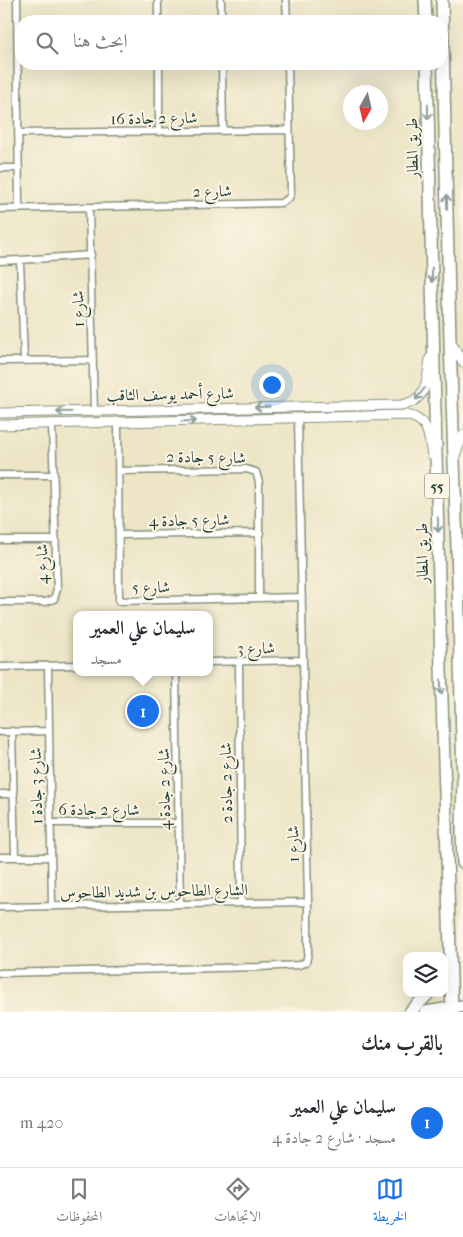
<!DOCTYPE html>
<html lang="ar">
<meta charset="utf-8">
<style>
:root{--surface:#fff;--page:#f2f2f3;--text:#2b2b33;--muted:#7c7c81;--line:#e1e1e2;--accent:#1a73e8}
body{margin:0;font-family:"IM FELL French Canon",Amiri,serif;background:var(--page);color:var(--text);direction:rtl}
.controls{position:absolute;right:15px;bottom:15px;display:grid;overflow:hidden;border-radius:10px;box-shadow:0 5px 20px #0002}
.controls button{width:45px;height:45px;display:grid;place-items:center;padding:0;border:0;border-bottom:1px solid var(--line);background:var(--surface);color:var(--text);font:25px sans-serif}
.compass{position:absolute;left:343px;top:85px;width:45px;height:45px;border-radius:50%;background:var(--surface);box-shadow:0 5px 20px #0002;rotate:188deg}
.you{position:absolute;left:271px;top:384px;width:18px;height:18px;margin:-12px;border:4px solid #fff;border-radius:50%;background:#1a73e8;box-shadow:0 0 0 8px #1a73e833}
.badge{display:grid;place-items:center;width:32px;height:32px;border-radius:50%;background:var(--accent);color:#fff;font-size:16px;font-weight:700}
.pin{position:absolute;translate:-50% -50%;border:2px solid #fff;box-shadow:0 1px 5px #0006}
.popup{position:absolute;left:73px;top:611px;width:140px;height:65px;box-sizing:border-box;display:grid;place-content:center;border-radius:10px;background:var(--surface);filter:drop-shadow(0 1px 4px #0005);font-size:16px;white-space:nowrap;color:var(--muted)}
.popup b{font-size:19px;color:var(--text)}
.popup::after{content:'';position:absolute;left:50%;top:100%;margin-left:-10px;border:10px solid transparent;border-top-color:var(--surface)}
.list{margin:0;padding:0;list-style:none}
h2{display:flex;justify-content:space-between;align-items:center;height:65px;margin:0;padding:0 20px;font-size:21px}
h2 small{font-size:16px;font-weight:400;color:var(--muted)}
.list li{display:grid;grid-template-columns:32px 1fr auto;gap:15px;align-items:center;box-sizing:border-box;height:90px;padding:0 20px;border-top:1px solid var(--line)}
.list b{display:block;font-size:19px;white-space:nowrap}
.list p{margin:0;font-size:16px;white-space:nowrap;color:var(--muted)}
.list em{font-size:16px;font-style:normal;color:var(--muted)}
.icon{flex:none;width:28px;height:28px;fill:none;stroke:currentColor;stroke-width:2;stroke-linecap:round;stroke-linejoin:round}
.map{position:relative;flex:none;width:463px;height:1012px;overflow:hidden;direction:ltr}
.search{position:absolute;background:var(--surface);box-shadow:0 5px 20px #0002;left:15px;right:15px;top:15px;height:55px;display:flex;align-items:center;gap:12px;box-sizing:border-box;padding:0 18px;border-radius:20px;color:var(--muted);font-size:19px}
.sheet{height:155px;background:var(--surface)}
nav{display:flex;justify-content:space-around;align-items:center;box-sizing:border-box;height:70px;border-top:1px solid var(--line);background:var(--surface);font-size:14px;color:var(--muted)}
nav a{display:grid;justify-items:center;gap:2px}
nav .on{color:var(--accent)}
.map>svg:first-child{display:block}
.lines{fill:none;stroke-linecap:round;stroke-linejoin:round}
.street-casing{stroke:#86917d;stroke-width:9}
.secondary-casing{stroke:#86917d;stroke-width:11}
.highway-casing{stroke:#86917d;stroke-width:14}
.street{stroke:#fff;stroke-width:6}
.secondary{stroke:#fff;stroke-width:9}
.highway{stroke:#fff;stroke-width:11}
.oneway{stroke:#8f9e9a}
.labels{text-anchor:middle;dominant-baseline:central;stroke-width:4;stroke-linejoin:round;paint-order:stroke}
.shield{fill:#fcf5e5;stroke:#617469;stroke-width:1}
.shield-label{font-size:15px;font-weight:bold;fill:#1f3d34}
.street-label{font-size:16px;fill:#1f3d34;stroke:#fcf5e5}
</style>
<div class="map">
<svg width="463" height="1012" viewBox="0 0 463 1012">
<rect width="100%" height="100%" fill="#fcf5e5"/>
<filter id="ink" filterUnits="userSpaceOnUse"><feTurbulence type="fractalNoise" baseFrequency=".02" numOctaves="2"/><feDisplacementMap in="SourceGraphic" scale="10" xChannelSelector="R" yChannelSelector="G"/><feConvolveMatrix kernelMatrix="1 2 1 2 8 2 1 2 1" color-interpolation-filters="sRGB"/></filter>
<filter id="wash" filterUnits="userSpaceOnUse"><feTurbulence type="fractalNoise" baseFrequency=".0096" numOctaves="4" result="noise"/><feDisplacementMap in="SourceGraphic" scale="20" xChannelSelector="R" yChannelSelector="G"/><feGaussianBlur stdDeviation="1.12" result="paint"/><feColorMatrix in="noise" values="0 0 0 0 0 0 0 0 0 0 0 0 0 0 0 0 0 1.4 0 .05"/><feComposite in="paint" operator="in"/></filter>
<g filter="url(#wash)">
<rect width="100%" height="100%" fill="#ede5c6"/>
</g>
<g filter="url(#ink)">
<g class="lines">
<defs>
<path id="street" d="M17,0l2,209
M158,0v21
M221,0v21
M286,0l1,21
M159,64v68
M222,64l1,67
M18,133l271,-3
M0,168h19
M89,207l5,204
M0,209l281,-6 7,-4 3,-5 -3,-130
M20,260l71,-5
M0,261l20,-1 4,100
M0,361l93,-1
M118,422l1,179 183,-4
M118,471l128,-2 10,3 3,10v116
M0,475h54
M119,535l141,-2
M0,540h55
M0,602h45l9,-3 3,-10 -5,-165
M209,662l94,-2
M239,662l2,241
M48,666l4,240
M0,667l77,-2
M176,672l4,232
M12,731l3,126
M0,732l49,-1
M0,794h14
M50,823h128
M0,857h51
M0,907l308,-5
M0,973l259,-6 40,-2 7,-3 2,-9v-51l-10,-484"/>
<path id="secondary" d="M450,341l13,21
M0,413l401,-8c27,-4 26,-26 29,-47
M0,425l406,-10c24,5 22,20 26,40
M455,456l8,-21"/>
<path id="highway" d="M425,0l1,21
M442,0l8,341 8,237 5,203 -1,50 1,32
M427,64l14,604 11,344
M410,1012l19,-19
M426,1012l37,-6"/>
</defs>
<use href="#street" class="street-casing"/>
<use href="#secondary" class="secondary-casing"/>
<use href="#highway" class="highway-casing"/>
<use href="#street" class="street"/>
<use href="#secondary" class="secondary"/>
<use href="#highway" class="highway"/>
</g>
<defs><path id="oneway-shaft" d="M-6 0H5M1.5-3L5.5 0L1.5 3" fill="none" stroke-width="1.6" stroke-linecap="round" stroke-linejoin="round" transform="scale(1.25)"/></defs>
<g class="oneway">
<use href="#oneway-shaft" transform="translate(428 112) rotate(89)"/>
<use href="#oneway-shaft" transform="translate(447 202) rotate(-91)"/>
<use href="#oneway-shaft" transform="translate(432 275) rotate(89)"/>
<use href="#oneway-shaft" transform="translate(420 394) rotate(128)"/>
<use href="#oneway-shaft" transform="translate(262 407) rotate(179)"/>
<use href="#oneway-shaft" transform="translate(64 412) rotate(179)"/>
<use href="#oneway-shaft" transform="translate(189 421) rotate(-1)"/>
<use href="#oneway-shaft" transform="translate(438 525) rotate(89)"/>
<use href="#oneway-shaft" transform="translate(441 687) rotate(88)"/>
</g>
</g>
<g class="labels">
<rect class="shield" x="424.5" y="473.5" width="25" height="25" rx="4"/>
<g class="shield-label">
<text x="437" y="486">55</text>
</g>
<g class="street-label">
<text transform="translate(154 118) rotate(-1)">شارع 2 جادة 16</text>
<text transform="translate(412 148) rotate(-91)">طريق المطار</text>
<text transform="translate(212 191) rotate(-1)">شارع 2</text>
<text transform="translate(78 309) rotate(-91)">شارع 1</text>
<text transform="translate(170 394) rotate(-1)">شارع أحمد يوسف الثاقب</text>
<text transform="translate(206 457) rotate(1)">شارع 5 جادة 2</text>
<text transform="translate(189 520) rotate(-1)">شارع 5 جادة 4</text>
<text transform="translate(422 553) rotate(-91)">طريق المطار</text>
<text transform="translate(42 564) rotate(-91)">شارع 4</text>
<text transform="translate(151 587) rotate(-1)">شارع 5</text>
<text transform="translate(256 648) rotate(-1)">شارع 3</text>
<text transform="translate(226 783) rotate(-91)">شارع 2 جادة 2</text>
<text transform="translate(36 786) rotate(-91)">شارع 3 جادة 1</text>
<text transform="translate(164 789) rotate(-91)">شارع 2 جادة 4</text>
<text x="99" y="809">شارع 2 جادة 6</text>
<text transform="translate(293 844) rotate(-91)">شارع 1</text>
<text transform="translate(154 891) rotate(-1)">الشارع الطاحوس بن شديد الطاحوس</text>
</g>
</g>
</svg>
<div class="controls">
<button><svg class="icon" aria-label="layers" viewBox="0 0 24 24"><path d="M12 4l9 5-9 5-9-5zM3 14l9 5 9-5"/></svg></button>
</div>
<svg class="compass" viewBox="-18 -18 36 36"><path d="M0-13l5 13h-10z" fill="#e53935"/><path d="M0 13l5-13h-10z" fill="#7c7c81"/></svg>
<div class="you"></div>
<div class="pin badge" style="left:143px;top:711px">1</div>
<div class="popup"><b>سليمان علي العمير</b>مسجد</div>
<div class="search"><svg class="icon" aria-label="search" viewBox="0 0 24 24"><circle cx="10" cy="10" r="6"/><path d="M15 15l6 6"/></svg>ابحث هنا</div>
</div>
<section class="sheet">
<h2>بالقرب منك<small></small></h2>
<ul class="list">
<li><span class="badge">1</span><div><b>سليمان علي العمير</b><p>مسجد · شارع 2 جادة 4</p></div><em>420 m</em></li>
</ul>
</section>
<nav>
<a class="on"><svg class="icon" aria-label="map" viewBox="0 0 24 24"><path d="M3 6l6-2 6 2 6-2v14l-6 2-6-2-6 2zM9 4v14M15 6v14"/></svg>الخريطة</a>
<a><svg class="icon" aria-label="directions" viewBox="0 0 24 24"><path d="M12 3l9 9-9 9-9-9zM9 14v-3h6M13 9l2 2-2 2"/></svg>الاتجاهات</a>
<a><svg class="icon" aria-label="saved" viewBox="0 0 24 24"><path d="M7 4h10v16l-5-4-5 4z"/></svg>المحفوظات</a>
</nav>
